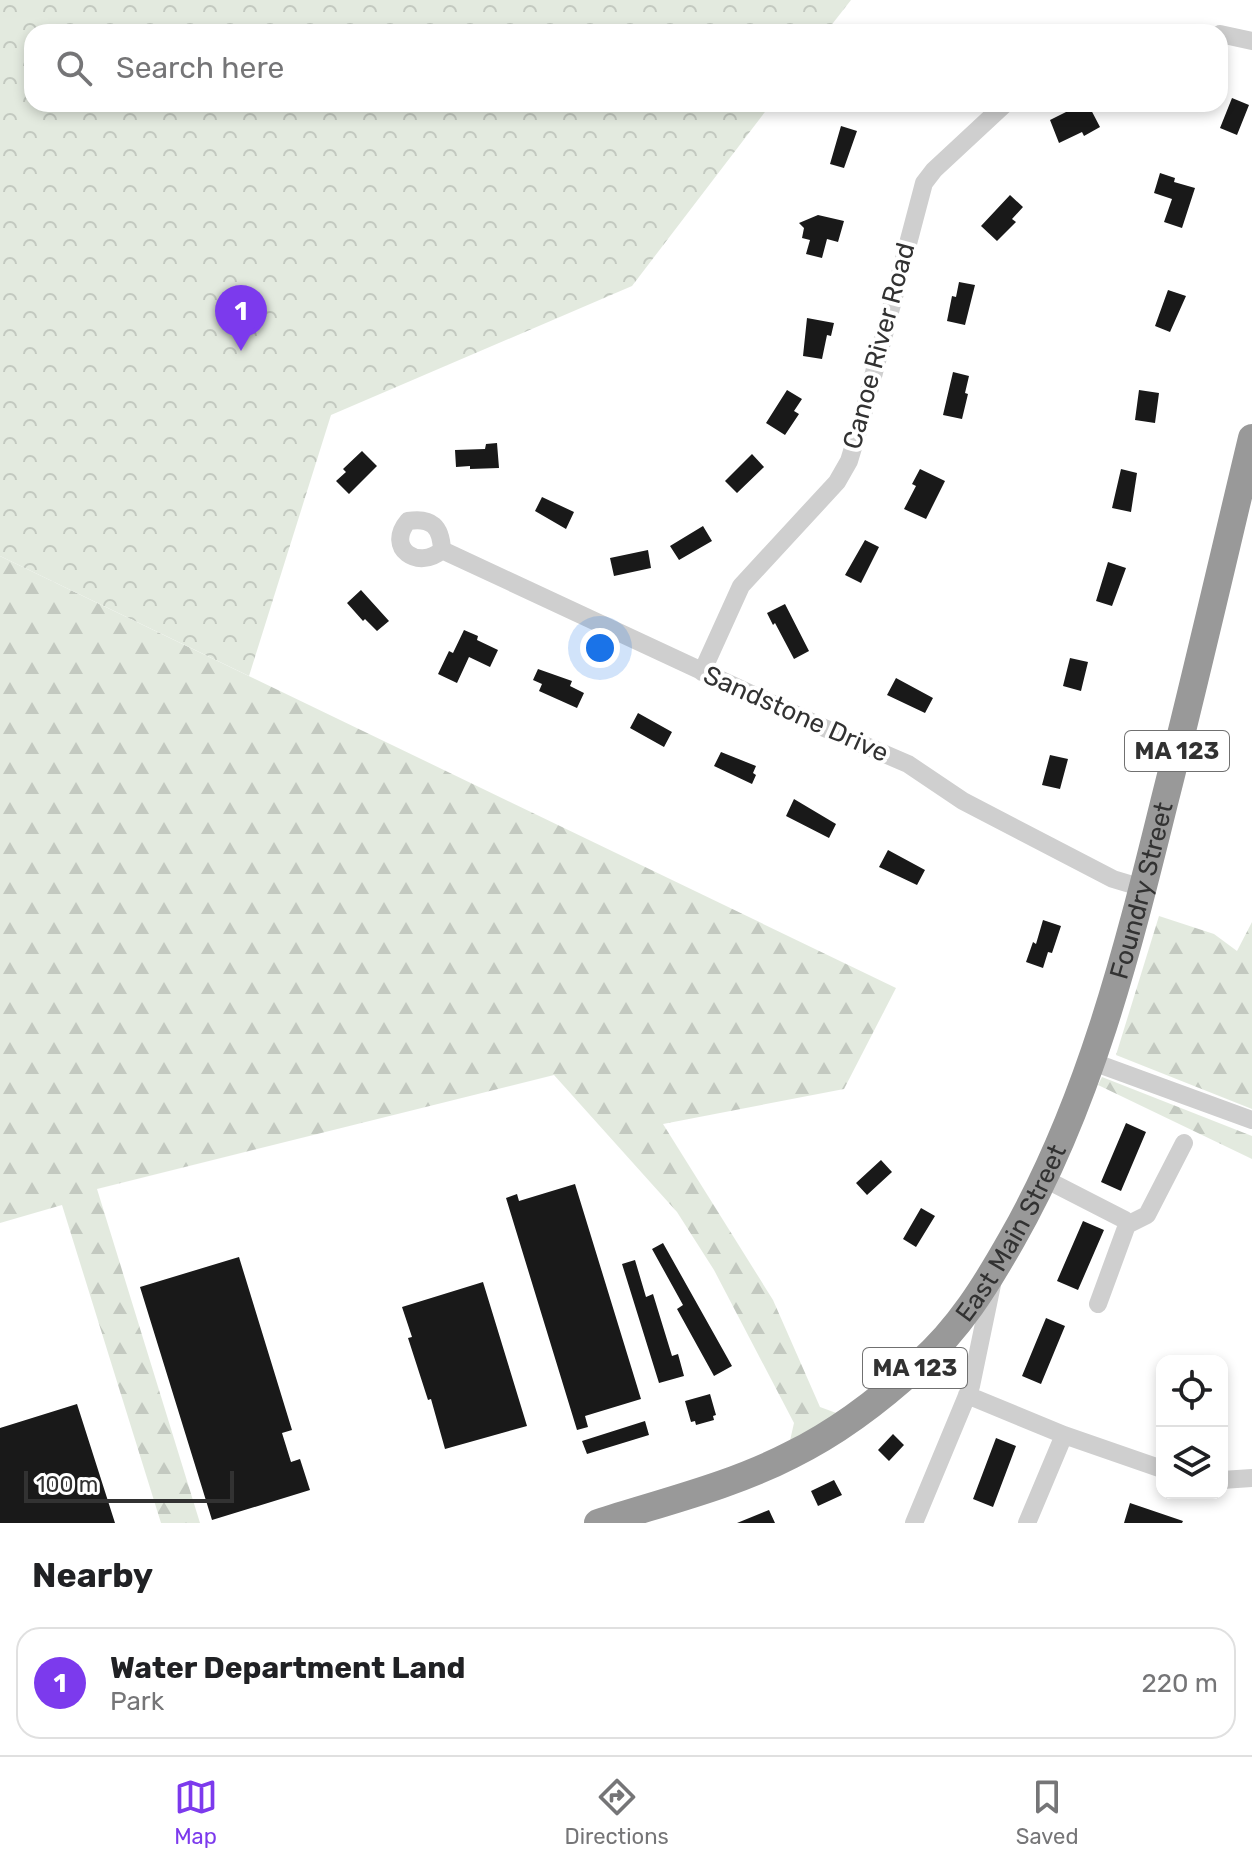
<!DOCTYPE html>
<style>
:root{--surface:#fff;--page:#f2f2f2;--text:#202124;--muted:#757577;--line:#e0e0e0;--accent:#7c3aed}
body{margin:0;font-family:Rubik,sans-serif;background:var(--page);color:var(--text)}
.controls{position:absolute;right:24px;bottom:24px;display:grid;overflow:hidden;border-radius:16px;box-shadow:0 4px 12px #0003}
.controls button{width:72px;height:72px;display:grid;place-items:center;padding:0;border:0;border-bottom:2px solid var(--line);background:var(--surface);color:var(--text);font:40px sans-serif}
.scale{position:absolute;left:24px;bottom:20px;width:210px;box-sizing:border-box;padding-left:8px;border:4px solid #323232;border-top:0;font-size:22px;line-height:28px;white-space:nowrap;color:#323232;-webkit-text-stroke:6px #fff;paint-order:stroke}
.you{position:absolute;left:600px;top:648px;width:28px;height:28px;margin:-20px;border:6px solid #fff;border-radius:50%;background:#1a73e8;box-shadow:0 0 0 12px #1a73e833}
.badge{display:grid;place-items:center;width:52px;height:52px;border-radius:50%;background:var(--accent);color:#fff;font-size:26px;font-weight:700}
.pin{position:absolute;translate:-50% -66px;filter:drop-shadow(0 2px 4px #0008)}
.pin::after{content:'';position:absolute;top:42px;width:28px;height:24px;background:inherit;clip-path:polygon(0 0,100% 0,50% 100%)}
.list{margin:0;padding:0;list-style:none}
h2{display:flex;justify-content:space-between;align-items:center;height:104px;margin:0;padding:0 32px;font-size:34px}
h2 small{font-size:26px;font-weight:400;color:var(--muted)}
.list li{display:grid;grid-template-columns:52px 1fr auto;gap:24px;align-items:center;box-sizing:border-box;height:112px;margin:0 16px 16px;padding:0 16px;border:2px solid var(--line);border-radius:24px}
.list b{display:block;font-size:30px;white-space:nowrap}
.list p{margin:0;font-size:26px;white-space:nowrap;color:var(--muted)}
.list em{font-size:26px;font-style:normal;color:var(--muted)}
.icon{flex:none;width:44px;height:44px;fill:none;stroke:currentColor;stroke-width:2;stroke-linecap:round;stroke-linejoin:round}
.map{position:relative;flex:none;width:1252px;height:1523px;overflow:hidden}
.search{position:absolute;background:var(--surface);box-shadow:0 4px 12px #0003;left:24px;right:24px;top:24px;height:88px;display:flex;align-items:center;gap:20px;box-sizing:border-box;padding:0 28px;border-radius:24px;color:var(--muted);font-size:30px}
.sheet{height:232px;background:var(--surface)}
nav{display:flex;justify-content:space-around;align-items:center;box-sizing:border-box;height:112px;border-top:2px solid var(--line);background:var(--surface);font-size:22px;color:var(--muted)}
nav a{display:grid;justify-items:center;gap:4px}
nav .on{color:var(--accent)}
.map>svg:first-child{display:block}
.forest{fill:url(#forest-firs)}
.park{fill:url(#park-crowns)}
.building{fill:#191919}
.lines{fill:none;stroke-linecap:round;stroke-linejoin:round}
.minor{stroke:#cfcfcf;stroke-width:18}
.highway{stroke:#999;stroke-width:28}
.labels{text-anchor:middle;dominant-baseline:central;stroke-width:8;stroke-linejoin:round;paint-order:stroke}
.shield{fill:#fff;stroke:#707070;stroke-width:2}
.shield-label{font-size:24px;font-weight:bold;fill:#323232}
.street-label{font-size:26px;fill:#323232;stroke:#fff}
</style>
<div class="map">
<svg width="1252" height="1523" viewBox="0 0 1252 1523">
<defs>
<pattern id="forest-firs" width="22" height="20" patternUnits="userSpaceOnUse" patternTransform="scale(2)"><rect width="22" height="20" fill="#e3eadf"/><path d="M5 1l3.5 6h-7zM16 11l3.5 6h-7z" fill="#c3c9c0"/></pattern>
<pattern id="park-crowns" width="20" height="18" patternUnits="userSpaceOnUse" patternTransform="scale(2)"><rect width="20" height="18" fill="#e3eadf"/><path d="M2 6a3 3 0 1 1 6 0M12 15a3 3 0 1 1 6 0" fill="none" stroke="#c3c9c0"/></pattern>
</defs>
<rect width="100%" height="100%" fill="#fff"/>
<path class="forest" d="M0,556l896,432 -52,101 -181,35 110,176 47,107 19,7 -50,31 5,-22 -80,-153 -37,-58 -123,-137 -457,114 103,334h-39l-99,-318 -62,18z
M1159,916l55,18 23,17 15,-29v187l-136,-54z
M1102,1077l150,59v23l-154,-74z"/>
<path class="park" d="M0,0h851l-25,32h-794v72h739l-139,182 -301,129 -82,261 -249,-120z"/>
<path class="building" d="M1232,98l17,7 -12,30 -17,-7z
M1070,104h18l12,23 -16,9 -2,-4 -23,11 -9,-23 22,-11z
M841,126l16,5 -13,37 -14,-4z
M1160,173l15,5 -1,4 21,6 -13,40 -18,-6 8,-23 -18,-6z
M1010,195l13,12 -11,12 4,3 -19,19 -16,-15z
M818,215l26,6 -6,21 -11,-3 -5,19 -16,-4 4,-14 -8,-2 2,-10 -5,-5z
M959,282l16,3 -10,40 -18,-4 5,-25 4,1z
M1168,290l18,6 -16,36 -15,-6z
M807,318l27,5 -3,13 -4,-1 -5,24 -19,-3z
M953,372l16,4 -4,17 3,1 -6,25 -19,-4z
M787,390l15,9 -8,12 5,3 -14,21 -19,-12z
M1139,390l20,3 -4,30 -20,-3z
M497,443l2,25 -29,1v-3l-14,1 -1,-17 30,-1 1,-5z
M362,451l15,15 -28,28 -13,-13 10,-9 -3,-3z
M752,454l12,13 -27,26 -12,-12z
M920,469l25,12 -19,38 -22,-10 12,-23 -4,-2z
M1121,469l16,4 -6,39 -19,-4z
M542,497l32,15 -8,17 -31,-18z
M703,526l9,15 -33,19 -9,-14z
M865,540l14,7 -18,36 -16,-8z
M648,550l3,18 -37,8 -4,-18z
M1108,562l18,6 -14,38 -16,-5z
M361,590l28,31 -12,10 -12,-12 -2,2 -16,-18z
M785,604l24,47 -15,8 -19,-36 -2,2 -6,-12z
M464,630l14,6 -1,4 21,10 -8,17 -21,-10 -12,26 -19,-9 11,-23 4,2z
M1070,658l18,4 -7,29 -18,-5z
M538,669l34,12 -2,5 14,7 -7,15 -38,-17 3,-7 -9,-4z
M896,678l37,20 -8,15 -38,-18z
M638,713l34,19 -8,15 -34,-19z
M721,752l35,14 -3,7 3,2 -4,9 -38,-18z
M1050,755l18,4 -8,30 -18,-4z
M794,799l42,25 -7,14 -43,-22z
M888,850l37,20 -8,15 -38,-18z
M1043,920l18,6 -9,27 -4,-1 -5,16 -17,-6 7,-20 3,2z
M1126,1123l20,9 -25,59 -20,-9z
M881,1160l11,12 -25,23 -11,-12z
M575,1184l66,215 -56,17 3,11 -11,3 -71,-232 11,-4 2,7z
M921,1208l14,8 -19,31 -13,-8z
M1083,1221l21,9 -26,60 -21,-9z
M663,1243l69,123 -18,10 -37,-67 6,-4 -31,-56z
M239,1257l53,173 -10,3 9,29 9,-3 10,31 -98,30 -72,-233z
M635,1260l11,37 7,-3 19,62 6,-2 6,22 -25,7 -37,-119z
M483,1282l44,144 -82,23 -14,-50 -3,1 -20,-62 4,-1 -10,-30z
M1046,1318l19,8 -24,58 -19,-8z
M710,1394l6,21 -3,1 1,4 -18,5 -1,-4 -4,1 -6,-21z
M77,1404l38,119h-115v-95z
M645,1421l4,14 -62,19 -5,-13z
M893,1434l11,11 -15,16 -11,-11z
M996,1438l20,8 -23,61 -20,-8z
M834,1480l8,15 -24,11 -7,-15z
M1130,1503l53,18 -1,2h-58z
M769,1510l6,13h-38z"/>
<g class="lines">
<path class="minor" d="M1220,34l32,7
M442,550c-1,-23 -10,-33 -34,-29 -23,27 10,50 34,29l380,177 86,37 55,37 150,78 30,9
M702,672l39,-86 96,-104 12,-21 13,-43 62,-235 10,-13 71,-66
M1093,1062l159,58
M1045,1179l80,41 2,5 -29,79
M1127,1225l20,-10 37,-72
M967,1395l97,40 98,34
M1222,1480l30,-2
M914,1523l57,-137 22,-106
M1027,1523l37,-88"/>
<path class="highway" id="s1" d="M598,1523c65,-21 133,-37 193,-68 47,-23 90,-56 128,-91 40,-35 67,-79 93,-125 77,-135 115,-286 152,-436 31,-122 59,-244 88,-365"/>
</g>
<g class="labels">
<g class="shield">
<rect x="1125" y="731" width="104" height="40" rx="6"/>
<rect x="863" y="1348" width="104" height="40" rx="6"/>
</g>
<g class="shield-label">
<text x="1177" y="751">MA 123</text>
<text x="915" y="1368">MA 123</text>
</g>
<g class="street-label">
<text transform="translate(879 346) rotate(-75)">Canoe River Road</text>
<text transform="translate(796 714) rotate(24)">Sandstone Drive</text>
<text stroke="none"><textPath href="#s1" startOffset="892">Foundry Street</textPath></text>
<text stroke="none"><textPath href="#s1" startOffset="524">East Main Street</textPath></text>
</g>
</g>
</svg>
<div class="controls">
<button><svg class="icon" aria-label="locate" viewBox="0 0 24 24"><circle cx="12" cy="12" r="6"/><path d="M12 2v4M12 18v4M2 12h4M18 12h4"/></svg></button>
<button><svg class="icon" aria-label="layers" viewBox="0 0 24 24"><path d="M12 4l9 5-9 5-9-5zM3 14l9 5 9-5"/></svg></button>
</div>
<div class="scale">100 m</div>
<div class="you"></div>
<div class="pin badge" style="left:241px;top:351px">1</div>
<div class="search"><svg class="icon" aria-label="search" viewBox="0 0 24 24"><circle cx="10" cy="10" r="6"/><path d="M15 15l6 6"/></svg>Search here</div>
</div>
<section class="sheet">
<h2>Nearby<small></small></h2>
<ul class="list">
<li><span class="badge">1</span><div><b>Water Department Land</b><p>Park</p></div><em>220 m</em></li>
</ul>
</section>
<nav>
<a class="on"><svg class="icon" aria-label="map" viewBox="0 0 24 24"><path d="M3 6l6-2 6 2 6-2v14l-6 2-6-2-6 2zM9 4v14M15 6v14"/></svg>Map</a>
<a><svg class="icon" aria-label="directions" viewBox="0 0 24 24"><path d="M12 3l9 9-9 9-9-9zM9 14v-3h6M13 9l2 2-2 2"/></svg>Directions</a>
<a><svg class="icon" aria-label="saved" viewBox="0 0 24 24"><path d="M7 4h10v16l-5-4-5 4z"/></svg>Saved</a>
</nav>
